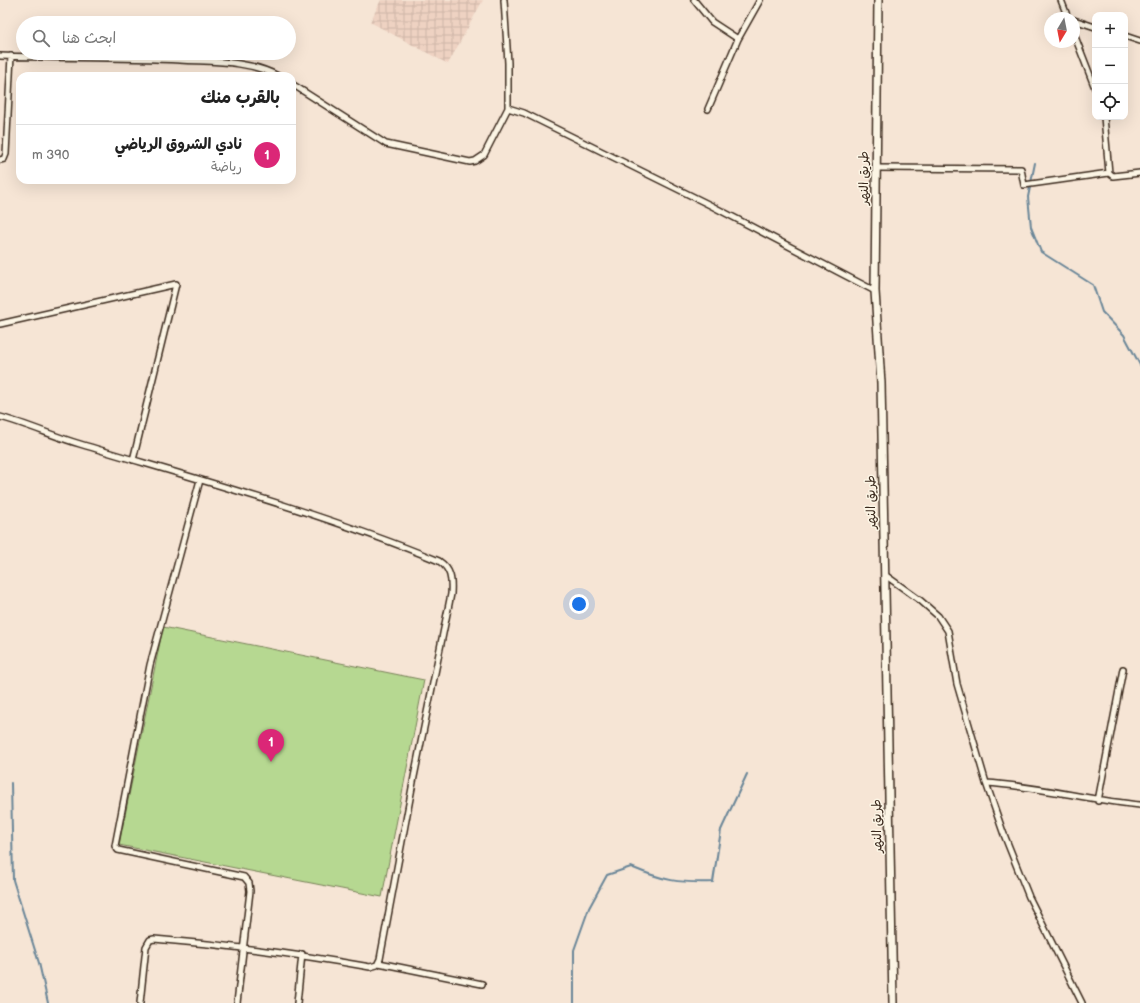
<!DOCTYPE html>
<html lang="ar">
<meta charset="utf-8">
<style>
:root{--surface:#fff;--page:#f6f6f6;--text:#222;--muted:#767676;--line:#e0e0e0;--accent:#db2777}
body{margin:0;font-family:"Balsamiq Sans","Playpen Sans Arabic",sans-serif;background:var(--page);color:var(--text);direction:rtl}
.controls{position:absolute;right:12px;top:12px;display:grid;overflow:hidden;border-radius:8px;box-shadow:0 4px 16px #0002}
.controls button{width:36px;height:36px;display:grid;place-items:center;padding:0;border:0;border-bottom:1px solid var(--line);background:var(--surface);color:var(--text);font:20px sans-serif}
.compass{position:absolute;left:1044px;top:12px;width:36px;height:36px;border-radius:50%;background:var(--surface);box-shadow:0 4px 16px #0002;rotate:190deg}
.you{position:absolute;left:579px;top:604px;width:14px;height:14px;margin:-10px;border:3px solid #fff;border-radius:50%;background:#1a73e8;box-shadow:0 0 0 6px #1a73e833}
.badge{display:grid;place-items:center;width:26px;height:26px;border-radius:50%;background:var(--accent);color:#fff;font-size:13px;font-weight:700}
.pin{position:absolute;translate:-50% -33px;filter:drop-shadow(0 1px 2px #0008)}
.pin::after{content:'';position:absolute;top:21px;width:14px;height:12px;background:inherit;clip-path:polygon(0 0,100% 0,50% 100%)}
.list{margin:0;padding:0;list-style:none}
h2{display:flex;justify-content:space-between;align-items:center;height:52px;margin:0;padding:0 16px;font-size:17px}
h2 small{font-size:13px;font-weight:400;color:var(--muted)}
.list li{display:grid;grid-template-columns:26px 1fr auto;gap:12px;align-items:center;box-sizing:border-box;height:60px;padding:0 16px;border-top:1px solid var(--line)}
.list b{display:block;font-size:15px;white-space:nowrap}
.list p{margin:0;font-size:13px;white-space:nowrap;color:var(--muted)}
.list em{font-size:13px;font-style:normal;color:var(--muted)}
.icon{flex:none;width:22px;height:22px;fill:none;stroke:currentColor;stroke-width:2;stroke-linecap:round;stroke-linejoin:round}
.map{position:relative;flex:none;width:1140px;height:1003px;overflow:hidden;direction:ltr}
.search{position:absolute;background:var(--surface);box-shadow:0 4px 16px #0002;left:16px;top:16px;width:280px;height:44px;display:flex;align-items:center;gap:10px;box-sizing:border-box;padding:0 14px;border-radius:22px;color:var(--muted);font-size:15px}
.panel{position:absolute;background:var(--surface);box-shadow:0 4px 16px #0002;left:16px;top:72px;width:280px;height:112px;border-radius:12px;direction:rtl}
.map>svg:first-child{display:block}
.industrial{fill:url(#industrial-grid)}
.green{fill:#b6d891;stroke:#788158}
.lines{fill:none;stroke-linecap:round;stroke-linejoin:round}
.stream{stroke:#6a8698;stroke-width:2}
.street-casing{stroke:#3b2a1e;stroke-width:8}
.secondary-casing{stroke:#3b2a1e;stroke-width:10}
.street{stroke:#fcf5e5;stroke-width:5}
.secondary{stroke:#fcf5e5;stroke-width:7}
.labels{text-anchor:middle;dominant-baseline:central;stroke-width:3;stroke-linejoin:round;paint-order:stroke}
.street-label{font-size:13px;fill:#3b2a1e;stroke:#fcf5e5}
</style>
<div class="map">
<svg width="1140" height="1003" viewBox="0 0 1140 1003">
<defs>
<pattern id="industrial-grid" width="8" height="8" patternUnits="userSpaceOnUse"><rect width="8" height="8" fill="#eed2c2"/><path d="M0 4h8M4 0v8" fill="none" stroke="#cdb4a6"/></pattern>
</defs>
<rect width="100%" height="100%" fill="#f6e5d5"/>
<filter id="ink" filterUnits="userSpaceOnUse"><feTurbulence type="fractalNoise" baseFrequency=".025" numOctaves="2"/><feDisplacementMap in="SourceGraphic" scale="8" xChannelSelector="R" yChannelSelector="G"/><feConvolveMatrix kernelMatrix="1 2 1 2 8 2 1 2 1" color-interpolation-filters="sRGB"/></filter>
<g filter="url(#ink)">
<path class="industrial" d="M381,0h102l-35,64 -78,-42z"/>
<path class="green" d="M163,627l261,53 -42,217 -263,-52z"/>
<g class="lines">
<path class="stream" d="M1035,163l-7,34 3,30 10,25 52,33 9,27 22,23 16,30
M11,783l2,97 26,83 9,40
M574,1003v-53l15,-42 18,-33 24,-8c33,14 47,16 82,15l8,-52 26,-56"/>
<defs>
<path id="street" d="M504,0l4,63v45
M694,0l18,22 26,17
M1061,0l7,18
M1074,20l21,7
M1074,34l21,54
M1125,36l15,5
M0,56c60,2 120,1 180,4 33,2 68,0 98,16
M292,84l94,60 84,18 5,-1 9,-6 24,-47 16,5 186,92 165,86
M708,109l30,-70 22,-39
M1104,117l5,56
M0,160l4,-1 2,-5 5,-98
M876,168l145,1 3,16 85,-12 4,3 27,-3
M0,324l176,-40 -43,176
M0,417c27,7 53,19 80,27 120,36 242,69 359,117 12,8 13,18 12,33l-37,183 -34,182 -3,6 -7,2c-72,-13 -143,-22 -216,-28l-4,1 -4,7 -6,56
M200,480l-50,185 -35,181 3,4 126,27 5,6 1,8 -13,112
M885,575l36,26 17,15 10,15 9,53 29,99 17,49 26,65 53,106
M986,783c51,3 103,17 154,22
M1098,801l25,-132
M379,963l103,21
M297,1003l5,-49"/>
<path id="secondary" d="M878,0l-3,291 6,92 12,620"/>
</defs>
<use href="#street" class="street-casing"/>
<use href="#secondary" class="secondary-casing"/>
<use href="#street" class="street"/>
<use href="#secondary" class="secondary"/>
</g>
</g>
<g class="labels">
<g class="street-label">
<text transform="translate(864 178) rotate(-90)">طريق النهر</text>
<text transform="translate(871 502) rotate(-91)">طريق النهر</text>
<text transform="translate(877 826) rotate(-91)">طريق النهر</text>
</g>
</g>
</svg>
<div class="controls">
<button>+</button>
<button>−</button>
<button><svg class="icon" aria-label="locate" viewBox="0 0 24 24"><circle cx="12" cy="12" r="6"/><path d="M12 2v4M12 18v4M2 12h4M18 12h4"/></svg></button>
</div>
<svg class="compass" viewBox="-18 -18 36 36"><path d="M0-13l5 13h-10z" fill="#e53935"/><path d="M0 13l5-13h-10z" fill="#767676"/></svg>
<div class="you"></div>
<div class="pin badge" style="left:271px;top:762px">1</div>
<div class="search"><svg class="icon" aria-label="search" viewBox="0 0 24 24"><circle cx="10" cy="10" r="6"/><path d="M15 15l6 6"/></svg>ابحث هنا</div>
<section class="panel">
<h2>بالقرب منك<small></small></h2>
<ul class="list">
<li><span class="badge">1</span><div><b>نادي الشروق الرياضي</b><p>رياضة</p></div><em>390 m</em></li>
</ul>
</section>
</div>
